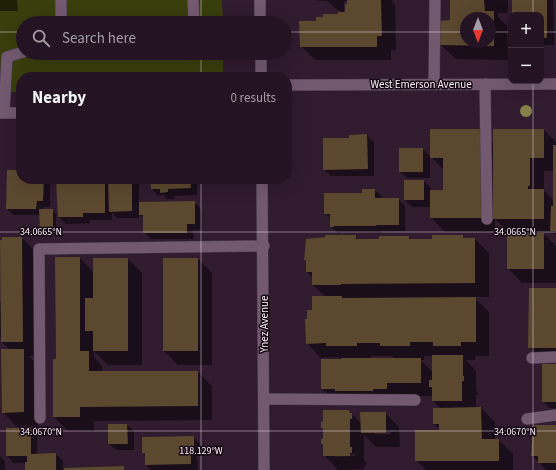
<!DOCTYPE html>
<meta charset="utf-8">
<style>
:root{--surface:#241423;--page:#2c1d2b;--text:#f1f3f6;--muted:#a39ea6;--line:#413341}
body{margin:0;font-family:"Source Sans 3",sans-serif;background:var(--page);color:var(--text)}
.controls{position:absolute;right:12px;top:12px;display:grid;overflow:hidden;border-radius:8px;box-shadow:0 4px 16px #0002}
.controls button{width:36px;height:36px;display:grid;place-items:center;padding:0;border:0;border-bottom:1px solid var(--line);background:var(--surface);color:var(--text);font:20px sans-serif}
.compass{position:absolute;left:460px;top:12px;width:36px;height:36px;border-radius:50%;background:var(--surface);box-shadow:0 4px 16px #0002;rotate:180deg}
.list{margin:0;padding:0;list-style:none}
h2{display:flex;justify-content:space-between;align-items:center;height:52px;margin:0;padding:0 16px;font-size:17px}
h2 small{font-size:13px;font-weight:400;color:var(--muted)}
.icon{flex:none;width:22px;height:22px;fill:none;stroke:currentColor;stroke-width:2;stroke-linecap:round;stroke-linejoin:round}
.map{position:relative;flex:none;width:556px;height:470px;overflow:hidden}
.search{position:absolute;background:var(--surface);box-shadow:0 4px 16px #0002;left:16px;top:16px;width:276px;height:44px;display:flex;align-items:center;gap:10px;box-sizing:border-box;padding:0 14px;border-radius:22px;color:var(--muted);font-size:15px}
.panel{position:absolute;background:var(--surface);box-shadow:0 4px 16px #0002;left:16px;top:72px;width:276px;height:112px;border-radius:16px}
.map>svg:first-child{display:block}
.green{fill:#393e0d}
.shadow{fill:#0007;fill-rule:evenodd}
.building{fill:#5c482f;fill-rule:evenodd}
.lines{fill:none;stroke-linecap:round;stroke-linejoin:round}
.service-casing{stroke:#493848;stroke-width:12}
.tertiary-casing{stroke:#493848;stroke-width:12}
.service{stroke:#725970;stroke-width:11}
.tertiary{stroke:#725970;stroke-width:11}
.tree{fill:#83804a}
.ticks{fill:none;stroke:#fcedfb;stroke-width:1;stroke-opacity:0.45}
.labels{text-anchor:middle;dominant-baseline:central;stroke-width:3;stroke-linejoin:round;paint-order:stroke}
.street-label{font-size:11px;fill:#fcedfb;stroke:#130912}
.ticks-label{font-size:10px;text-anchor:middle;fill:#fcedfb;stroke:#130912;stroke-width:3;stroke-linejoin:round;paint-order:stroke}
</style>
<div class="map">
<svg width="556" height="470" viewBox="0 0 556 470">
<rect width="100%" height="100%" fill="#301b2f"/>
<path class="green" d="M0,0h222l1,23h-200v30h200v21l-5,3h-197v15h-21z"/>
<path class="shadow" d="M0,0h17l1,11h-18z
M313,0h78l4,5 1,45h-5v10h-76l-14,-14 16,-24 25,-9 -15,-12zM344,1h4l-2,12h-2z
M451,0h57v13h-10v4l9,9 1,34 -52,-1 -15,-14 10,-24zM466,18h24v24h-24z
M513,0h40l1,45h-13v-30h-28z
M480,130l14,14 50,-14 12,12v93l-3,-3h-11l14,14v37h-34l-14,-15v-36l-13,-13v13h-50l-14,-14v-11h-19l-7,-7 19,-19 7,7v3h13v-21l-14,-14v22h-23l-7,-6v-23h23l8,8zM544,171h10v30l-10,-11z
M367,135l7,7v34h-43l-7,-6 26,-31z
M21,171v8h29v28h-7v3h9l4,4v21h-12l-3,-4v-16h-27l-7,-6z
M57,179h79l3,2v22l55,-1 7,7 1,21h-9l1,9h-43l-7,-7v-13l-5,-6v5h-22l-5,-5v7h-22v3l-24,1 -7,-7z
M151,179h51v1h-5v15l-23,1v3h-7l-3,-4 -6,1 -6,-7z
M375,190l7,7v2h16l7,7v25h-23v2l-41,-1v1h-3l-7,-6v-8l-6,-6z
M356,236l3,4h21l29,-3 3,3h22l28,-4 3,3h10l14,14v44h-15l15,15v44h-14v4h-9l10,11v19l2,5h-2v13h5l14,14v18h4l14,14v16h-87l-10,-10 25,-29 -7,-7 7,-15 -8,-8v-5h-32l-65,7 -14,-15 20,-28 -4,-3 -17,1 -14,-15 1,-23 5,-9 13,-14 -13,-12v-7l-6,-6zM371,356h21l3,3h-24zM424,356h9v16l-13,-12h4z
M22,238l14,14 1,104h-8l8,8 1,62 -21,1 -14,-15 7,-62 -8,-8v-4h-2v-36l1,1z
M80,258l14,15v-14h34l14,14v92h-34l-14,-14v6l8,9v6h96l14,14v34l-118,1v10h-26l-14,-14 3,-57z
M198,259l14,14v92h-34l-14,-14z
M556,289v65h-20l-7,-7z
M556,365v43h-6l-7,-7z
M349,411l12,12 24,-10 14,14 1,20h-24l-12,-12v25l2,2v4h-2v3l-26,1 -14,-15v-9l-2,-2 2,-4v-10l-2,-3zM374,432h17v2h-17zM355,454v2l-21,1v-2z
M127,425l7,6v19h-18l-7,-6z
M556,426v44h-10l-14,-15z
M30,429l7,6v19h19l7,7v9h-37v-7h-12l-7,-7z
M193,437l7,7 1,12h-4l1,14h-47l-5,-5v-10l-3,-3z
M0,456l5,5v9h-5z"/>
<path class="building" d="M347,0h34l1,36h-5v11h-77l-1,-26h17v-4h7v-3h15v-2h7v-8h2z
M450,0h34l1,11h9v35l-54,-1v-5h-1l1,-19 10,-1zM466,18h24v24h-24z
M512,0h35v38h-6v-23h-29z
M430,129h51v89h-51v-28h13v-32h-13z
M493,129h51v29h-14v28h-2v3h16v30h-51z
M367,134l1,35 -45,1v-32h26v-3z
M553,145h3v86h-6l1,-25h2z
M399,148h24v24h-24z
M7,170h14v9h23l-1,22h-6l-1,8h-30z
M56,179h49v34h-22v4h-25z
M112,179h20v32l-23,1 -1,-32h4z
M150,179h40l1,9 -23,1v3l-8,1v-4h-9z
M404,180h20v20h-20z
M362,189h13v9h24v27h-23v1h-42v1h-4v-13h-6v-21h38z
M195,201v23h-8v9h-44v-18h-4v-13z
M39,209h14v23h-13z
M507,233h37v36h-37z
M325,235h31v4h23v-3h30v3h23v-4h31v3h12v45l-134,1v1h-29v-13h-6v-12h-2l2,-21 19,-2z
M2,237h20l1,105h-22l-1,-102h2z
M55,257h25v94h9v20h109v35l-118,1v10h-27v-58h3z
M93,258h35v93h-35v-20h-8v-33h8z
M163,258h35v93h-35z
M529,288h27v60h-28z
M312,296h30v2l134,-1v45h-15v4h-28v-4h-23v4h-30v-3h-23v3h-31v-3l-20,1 -1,-25h2v-9h5z
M1,349h23v63l-22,1z
M432,355h31v21h1v5h-2v20h-30v-14h-3v-7h3z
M341,358h80v25h-34v6h-14v2h-38v-2h-14v-30h20z
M542,364h14v38h-14z
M481,407l1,32h17v22h-84v-31h24v-6h-6v-16z
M323,410h26l1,3h2v6h-2v28h2v6h-2v3h-27v-12h-2v-5h2v-11h-2v-6l2,-1z
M360,412h26v21h-25z
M108,424h19l1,20h-20z
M533,425h23v38h-18v-7h-7z
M6,428h25v26l25,-1v17h-31v-8h2v-6h-21z
M194,436v14h-3v14l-46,1v-12h-3v-16z
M124,466v4h-60v-2z"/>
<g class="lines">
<defs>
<path id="service" d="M61,0v23
M193,0l1,23
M434,84l1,-84
M485,84l2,135
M4,113l3,-56 16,-5
M532,358l24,-1
M264,399l151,1
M40,418l-1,-169 225,-3
M527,419l29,-4"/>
<path id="tertiary" d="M260,0v23
M261,77v-24
M287,85l269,-1
M0,113h21
M262,179l2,291"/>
</defs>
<use href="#service" class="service-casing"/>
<use href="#tertiary" class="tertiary-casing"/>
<use href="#service" class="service"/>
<use href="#tertiary" class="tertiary"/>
</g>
<circle class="tree" cx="526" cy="111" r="6"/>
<path class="ticks" d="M201,0v23M533,0v15M0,32h23M285,32h181M490,32h21M541,32h15M201,53v24M533,81v389M201,179v291M0,232h556M0,431h556"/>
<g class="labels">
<g class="street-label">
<text x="421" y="84">West Emerson Avenue</text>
<text transform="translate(264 324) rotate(-90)">Ynez Avenue</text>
</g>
</g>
<g class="ticks-label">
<text x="515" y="235">34.0665°N</text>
<text x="41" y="235">34.0665°N</text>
<text x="515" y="435">34.0670°N</text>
<text x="41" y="435">34.0670°N</text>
<text x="201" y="454">118.129°W</text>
</g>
</svg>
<div class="controls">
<button>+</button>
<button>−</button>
</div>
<svg class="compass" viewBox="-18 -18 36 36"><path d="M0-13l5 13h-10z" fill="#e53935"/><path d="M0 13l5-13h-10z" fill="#a39ea6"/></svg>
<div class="search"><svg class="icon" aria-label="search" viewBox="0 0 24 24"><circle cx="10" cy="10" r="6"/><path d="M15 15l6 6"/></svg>Search here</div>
<section class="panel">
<h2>Nearby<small>0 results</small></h2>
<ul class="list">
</ul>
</section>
</div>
